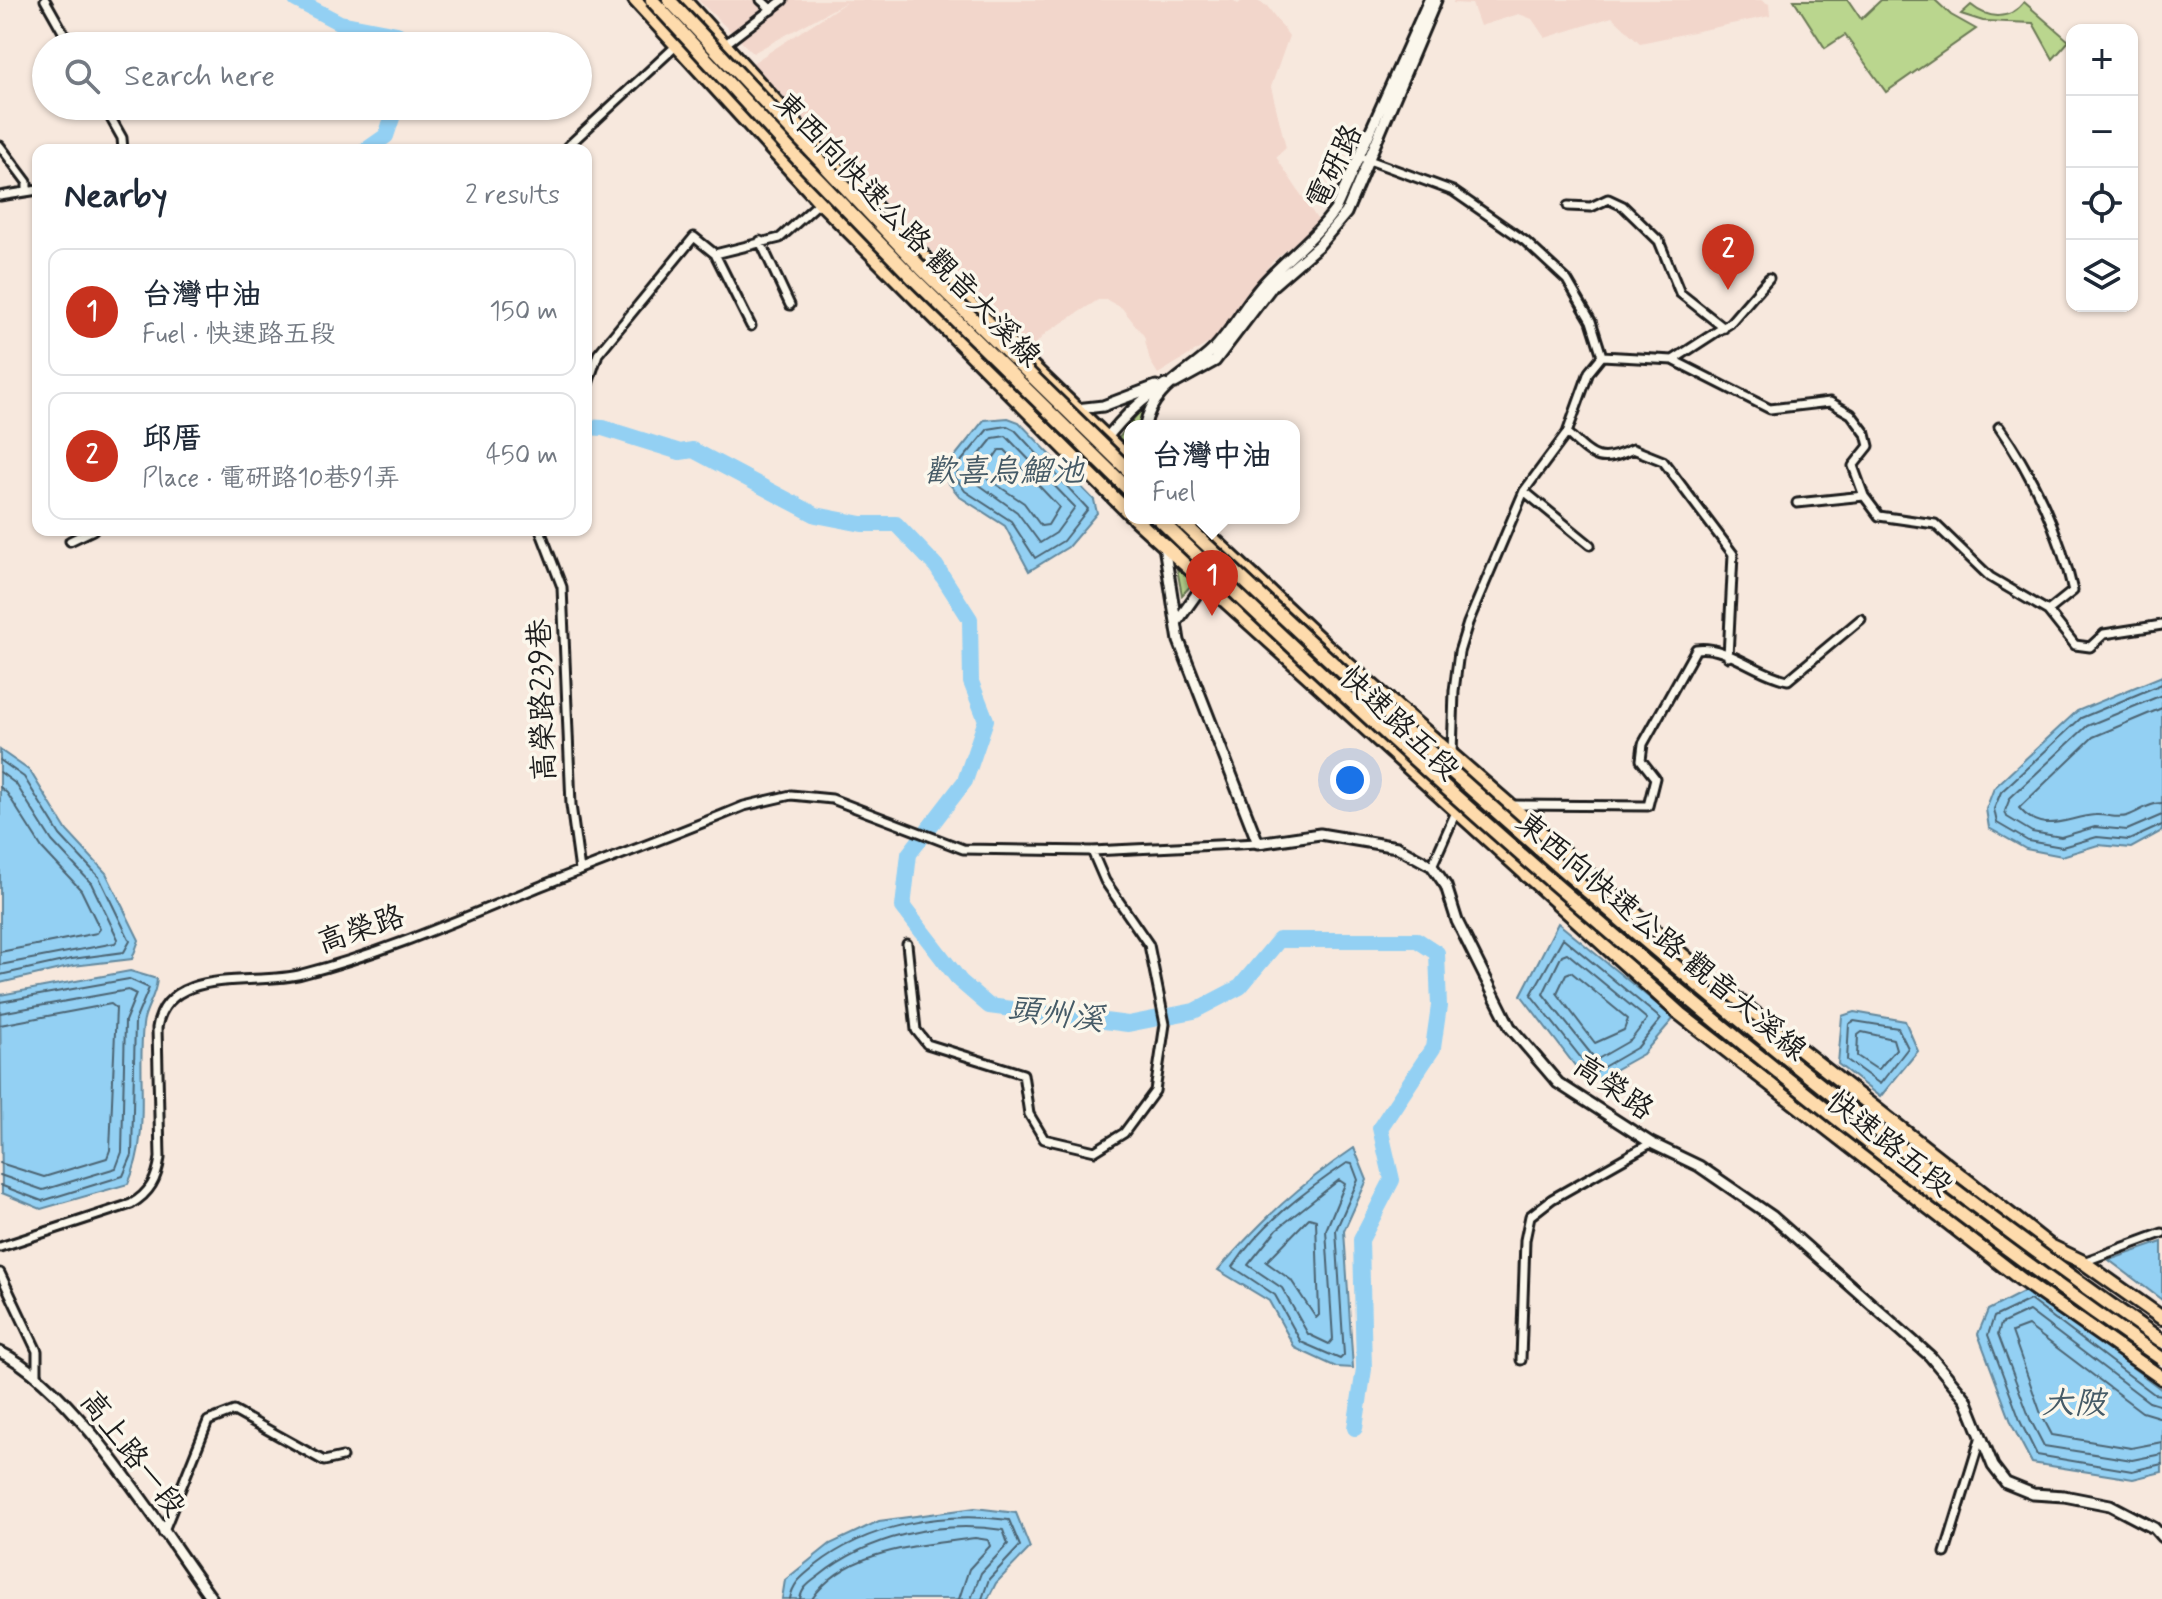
<!DOCTYPE html>
<meta charset="utf-8">
<style>
:root{--surface:#fff;--page:#f6f6f7;--text:#1f2937;--muted:#747a83;--line:#e0e1e3;--accent:#c8321e}
body{margin:0;font-family:Mynerve,"LXGW WenKai TC",sans-serif;background:var(--page);color:var(--text)}
.controls{position:absolute;right:24px;top:24px;display:grid;overflow:hidden;border-radius:16px;box-shadow:0 2px 6px #0004}
.controls button{width:72px;height:72px;display:grid;place-items:center;padding:0;border:0;border-bottom:2px solid var(--line);background:var(--surface);color:var(--text);font:40px sans-serif}
.you{position:absolute;left:1350px;top:780px;width:28px;height:28px;margin:-20px;border:6px solid #fff;border-radius:50%;background:#1a73e8;box-shadow:0 0 0 12px #1a73e833}
.badge{display:grid;place-items:center;width:52px;height:52px;border-radius:50%;background:var(--accent);color:#fff;font-size:26px;font-weight:700}
.pin{position:absolute;translate:-50% -66px;filter:drop-shadow(0 2px 4px #0008)}
.pin::after{content:'';position:absolute;top:42px;width:28px;height:24px;background:inherit;clip-path:polygon(0 0,100% 0,50% 100%)}
.popup{position:absolute;left:1124px;top:420px;width:176px;height:104px;box-sizing:border-box;display:grid;place-content:center;border-radius:16px;background:var(--surface);filter:drop-shadow(0 2px 6px #0005);font-size:26px;white-space:nowrap;color:var(--muted)}
.popup b{font-size:30px;color:var(--text)}
.popup::after{content:'';position:absolute;left:50%;top:100%;margin-left:-16px;border:16px solid transparent;border-top-color:var(--surface)}
.list{margin:0;padding:0;list-style:none}
h2{display:flex;justify-content:space-between;align-items:center;height:104px;margin:0;padding:0 32px;font-size:34px}
h2 small{font-size:26px;font-weight:400;color:var(--muted)}
.list li{display:grid;grid-template-columns:52px 1fr auto;gap:24px;align-items:center;box-sizing:border-box;height:128px;margin:0 16px 16px;padding:0 16px;border:2px solid var(--line);border-radius:16px}
.list b{display:block;font-size:30px;white-space:nowrap}
.list p{margin:0;font-size:26px;white-space:nowrap;color:var(--muted)}
.list em{font-size:26px;font-style:normal;color:var(--muted)}
.icon{flex:none;width:44px;height:44px;fill:none;stroke:currentColor;stroke-width:2;stroke-linecap:round;stroke-linejoin:round}
.map{position:relative;flex:none;width:2162px;height:1599px;overflow:hidden}
.search{position:absolute;background:var(--surface);box-shadow:0 2px 6px #0004;left:32px;top:32px;width:560px;height:88px;display:flex;align-items:center;gap:20px;box-sizing:border-box;padding:0 28px;border-radius:44px;color:var(--muted);font-size:30px}
.panel{position:absolute;background:var(--surface);box-shadow:0 2px 6px #0004;left:32px;top:144px;width:560px;height:392px;border-radius:16px}
.map>svg:first-child{display:block}
.built{fill:#f2d6cb}
.green{fill:#bad68e;stroke:#6b7955;stroke-width:2}
.water{fill:#93d0f3;stroke:#63889d;stroke-width:2}
.lines{fill:none;stroke-linecap:round;stroke-linejoin:round}
.shore{stroke:#4c6472;stroke-width:2}
.river{stroke:#93d0f3;stroke-width:16}
.minor-tunnel{stroke:#d6c9c0;stroke-width:7;stroke-dasharray:7 3.5;stroke-linecap:butt}
.minor-casing{stroke:#1c1c1c;stroke-width:13}
.tertiary-casing{stroke:#1c1c1c;stroke-width:15}
.primary-casing{stroke:#1c1c1c;stroke-width:18}
.trunk-casing{stroke:#1c1c1c;stroke-width:18}
.minor{stroke:#fbf7ec;stroke-width:7}
.tertiary{stroke:#fbf7ec;stroke-width:9}
.primary{stroke:#fedbac;stroke-width:12}
.trunk{stroke:#fedbac;stroke-width:12}
.trunk-bridge-casing{stroke:#1c1c1c;stroke-width:18;stroke-linecap:butt}
.trunk-bridge{stroke:#fedbac;stroke-width:12}
.labels{text-anchor:middle;dominant-baseline:central;stroke-width:7;stroke-linejoin:round;paint-order:stroke}
.street-label{font-size:30px;fill:#1c1c1c;stroke:#fbf7ec}
.water-label{font-size:32px;font-style:italic;fill:#465b67;stroke:#fbf7ec}
</style>
<div class="map">
<svg width="2162" height="1599" viewBox="0 0 2162 1599">
<rect width="100%" height="100%" fill="#f7e8dd"/>
<filter id="ink" filterUnits="userSpaceOnUse"><feTurbulence type="fractalNoise" baseFrequency=".0125" numOctaves="2"/><feDisplacementMap in="SourceGraphic" scale="16" xChannelSelector="R" yChannelSelector="G"/><feConvolveMatrix kernelMatrix="1 2 1 2 8 2 1 2 1" color-interpolation-filters="sRGB"/></filter>
<g filter="url(#ink)">
<path class="built" d="M698,0h535l5,4 5,-4h12l12,6 22,30 -18,51 15,61 -10,9 43,65 -48,41 -59,78 -54,33 -8,-13 -6,-25 -22,-28 -15,-8h-9l-52,33 -17,18 -278,-287 97,-63 -95,52z
M1454,0h307l8,4 1,12 -130,27 -28,-26 -67,21 -13,-19 -13,-5 -39,12 -8,-22 -19,-1z"/>
<path class="green" d="M1794,0h54l13,19 20,-19h54l16,15 25,14 -90,63 -41,-57 -20,13z
M2024,2l45,39 -16,18 -20,-36 -50,-2 -22,-7 10,-9c17,14 38,16 53,-3z
M1147,402l-8,24h-9v22l-11,-10z
M1176,563l19,18 -13,14z"/>
<path class="water" d="M1008,418l11,4 75,78 3,13 -29,34 -39,24 -24,-45 -45,-29 -13,-16 4,-20 33,-41z
M2162,676v155l-31,17 -33,-3 -36,11 -36,-7 -37,-21 -3,-19 8,-21 83,-77z
M0,750l30,21 37,60 39,42 33,67 -7,19 -59,7 -73,17z
M1558,923l116,95 -31,36 -54,30 -68,-89z
M130,971l27,8c-1,18 -13,30 -14,46 -6,55 8,108 -15,159l-87,25 -39,-16 -2,-198z
M1854,1012l51,9 13,30 -38,46 -42,-33 4,-48z
M1354,1148l13,32 -23,51 9,137 -17,-1 -41,-19 -26,-47 -51,-31c45,-51 80,-84 136,-122z
M2162,1242v58l-53,-40z
M2029,1289l133,101v82l-29,7 -101,-16 -19,-36 -35,-93 10,-24z
M975,1508l41,5 14,35 -34,35 -8,16h-206l3,-19 45,-36 49,-23z"/>
<g class="lines">
<path class="shore" d="M1007,426l8,4 73,79 -25,32 -28,17 -24,-37 -46,-30 -9,-13 3,-14 29,-35z
M1006,436l69,71 -19,26 -16,10 -23,-31 -50,-36 1,-7 25,-31z
M999,450h6l54,57 -11,18 -7,1 -17,-23 -42,-28z
M2162,684l-81,34 -80,74 -7,17 3,14 31,18 34,6 35,-10 32,3 33,-15
M2162,695l-75,31 -77,72 -5,13 2,6 25,15 29,5 34,-10 32,3 35,-15
M2162,708l-69,29 -74,71c24,28 48,9 76,7 10,-1 22,4 32,1 13,-4 21,-13 35,-13
M0,760l24,17 36,58 39,42 31,64 -6,11 -52,7 -72,16
M0,772l16,12 36,57 39,42 27,56 -3,4 -115,22
M0,787l7,6 35,55 39,42 19,39 -3,4 -97,19
M1563,938l98,81 -23,28 -45,26 -62,-78z
M1567,953l80,66 -16,21 -35,20 -53,-66 19,-39z
M1571,972l57,47 -4,11 -29,13 -38,-50 9,-19z
M0,1002l129,-23 20,9 -14,33 -3,134 -9,21 -81,25 -42,-16
M0,1013l128,-23 8,4 -11,27 -3,131 -6,16 -73,22 -43,-15
M1854,1021l44,7 10,20 -28,36 -33,-24 2,-36z
M0,1025l111,-21 5,4 -6,142 -3,8 -63,19 -44,-14
M1862,1032l31,7 3,10 -18,21 -21,-14 1,-21z
M1347,1163l5,1 6,16 -22,50 8,125 -4,4 -39,-17 -26,-47 -42,-28c28,-43 72,-76 114,-104z
M1339,1180l6,4 -19,46 7,109 -4,5 -21,-10 -26,-46 -34,-23 29,-36z
M1309,1218l7,2 3,95 -3,3 -25,-38 -25,-18z
M2162,1395l-8,-1 -124,-94 -36,17 -6,18 33,88 16,32 95,16 30,-7
M2162,1406l-13,-4 -120,-91 -28,13 -3,10 32,85 14,27 88,14 30,-6
M2162,1418l-20,-6 -114,-86 -16,6 29,82 11,21 79,13 31,-6
M790,1599c3,-17 12,-22 25,-33 53,-42 128,-55 194,-46l11,26 -31,33 -7,20
M800,1599c2,-12 10,-16 19,-23 49,-40 121,-56 184,-46l5,14 -27,29 -10,26
M812,1599c35,-51 108,-53 163,-61l13,2 2,6 -21,23 -10,30"/>
<path class="river" d="M296,0l44,23 57,11 19,12
M366,150l20,-14 10,-30
M586,427l17,1 77,24 13,-2 123,65 46,9h34l40,42 34,53 1,63 15,38 -21,61 -56,73 -6,53 57,74 29,25 139,18 66,-13 46,-24 39,-47h138l20,13 2,53 -6,42 -53,80 12,52 -31,60 3,129 -9,59"/>
<path class="minor-tunnel" d="M2024,1280l57,-18"/>
<defs>
<path id="minor" d="M45,0l26,46
M761,0l11,10
M724,45l59,-45
M104,106l18,32 1,12
M0,146l27,36v9
M567,147l110,-102
M282,149v1
M1358,156l95,35 72,50 42,39 24,41 11,35
M0,196l38,-6
M1568,206l23,1 17,-8 15,7 36,35 21,52 44,35
M760,241l30,64
M715,254l36,72
M1602,356l71,4 97,49 60,-7 21,12 15,20 3,12 -16,20 11,30 15,20 56,8 55,53 58,34 27,34 15,2 14,-13 58,-9
M1673,360l57,-37 39,-45
M586,390l12,-36 96,-117 21,17 65,-16 40,-36
M1999,427c34,48 61,107 74,164l-25,20
M1567,433c27,25 31,32 66,16l30,12 70,93 -5,103
M1524,491l66,54
M1797,503l67,-7
M540,530l22,57 9,218 9,66
M70,541l23,-11
M1452,754l2,-63 5,-39 9,-29 56,-132 43,-58 22,-61 13,-16
M1510,805l138,1 7,-28 -14,-18 2,-16 53,-95c29,-5 62,26 92,31l73,-61
M1432,866l24,-54
M907,944l9,86 11,14 96,30 6,40 15,25 51,12 29,-18 31,-42 10,-67 -16,-79 -44,-64 -13,-30
M0,1247l131,-43c19,-11 26,-25 29,-46l-3,-130c10,-64 99,-41 145,-54 85,-22 158,-55 239,-88 67,-27 136,-52 203,-80l47,-11 41,4 131,50 129,2 166,-8
M2083,1262l79,-29
M0,1273l37,78v24
M1521,1360l4,-120 5,-24 22,-17 99,-56
M163,1533l45,-112 26,-10 90,50 18,-4
M1945,1553l36,-117"/>
<path id="tertiary" d="M1175,383l40,-22 58,-76 46,-40 27,-32 90,-213
M1076,409l27,-3 53,-20
M1145,426c7,-39 43,-51 68,-76 20,-20 33,-48 53,-69 23,-25 49,-43 69,-71l94,-210
M1083,470c23,-33 47,-64 82,-85
M1164,546l15,95 79,202 62,-9 77,13 35,19 14,20 11,35 53,106 48,56 93,60 48,23 74,51 157,139 36,43 27,67 13,17 27,11 31,2 46,9 44,23 8,9
M1176,623l49,-69
M0,1352c74,34 162,179 212,247"/>
<path id="primary" d="M635,0l185,202 310,312
M684,0l131,145 195,200 120,115
M1134,518l546,496 342,266 140,98
M1191,518l136,128 240,209
M1590,875l118,102 342,269 33,16 79,56"/>
<path id="trunk" d="M1561,850l54,59
M1526,875l60,41"/>
</defs>
<use href="#minor" class="minor-casing"/>
<use href="#tertiary" class="tertiary-casing"/>
<use href="#primary" class="primary-casing"/>
<use href="#trunk" class="trunk-casing"/>
<use href="#minor" class="minor"/>
<use href="#tertiary" class="tertiary"/>
<use href="#primary" class="primary"/>
<use href="#trunk" class="trunk"/>
<defs>
<path id="trunk-bridge" d="M652,0l146,159 115,119 217,213
M669,0l253,269 208,203
M1158,518c313,304 644,593 1004,841
M1178,518c310,295 633,579 984,823"/>
</defs>
<use href="#trunk-bridge" class="trunk-bridge-casing"/>
<use href="#trunk-bridge" class="trunk-bridge"/>
</g>
</g>
<g class="labels">
<g class="street-label">
<text transform="translate(1335 167) rotate(-64)">電研路</text>
<text transform="translate(907 230) rotate(46)">東西向快速公路 觀音大溪線</text>
<text transform="translate(543 700) rotate(-92)">高榮路239巷</text>
<text transform="translate(1399 724) rotate(43)">快速路五段</text>
<text transform="translate(361 930) rotate(-19)">高榮路</text>
<text transform="translate(1661 937) rotate(40)">東西向快速公路 觀音大溪線</text>
<text transform="translate(1613 1088) rotate(35)">高榮路</text>
<text transform="translate(1889 1144) rotate(38)">快速路五段</text>
<text transform="translate(132 1454) rotate(52)">高上路一段</text>
</g>
<g class="water-label">
<text x="1004" y="472">歡喜烏鰡池</text>
<text transform="translate(1056 1015) rotate(7)">頭州溪</text>
<text x="2074" y="1404">大陂</text>
</g>
</g>
</svg>
<div class="controls">
<button>+</button>
<button>−</button>
<button><svg class="icon" aria-label="locate" viewBox="0 0 24 24"><circle cx="12" cy="12" r="6"/><path d="M12 2v4M12 18v4M2 12h4M18 12h4"/></svg></button>
<button><svg class="icon" aria-label="layers" viewBox="0 0 24 24"><path d="M12 4l9 5-9 5-9-5zM3 14l9 5 9-5"/></svg></button>
</div>
<div class="you"></div>
<div class="pin badge" style="left:1212px;top:616px">1</div>
<div class="popup"><b>台灣中油</b>Fuel</div>
<div class="pin badge" style="left:1728px;top:290px">2</div>
<div class="search"><svg class="icon" aria-label="search" viewBox="0 0 24 24"><circle cx="10" cy="10" r="6"/><path d="M15 15l6 6"/></svg>Search here</div>
<section class="panel">
<h2>Nearby<small>2 results</small></h2>
<ul class="list">
<li><span class="badge">1</span><div><b>台灣中油</b><p>Fuel · 快速路五段</p></div><em>150 m</em></li>
<li><span class="badge">2</span><div><b>邱厝</b><p>Place · 電研路10巷91弄</p></div><em>450 m</em></li>
</ul>
</section>
</div>
